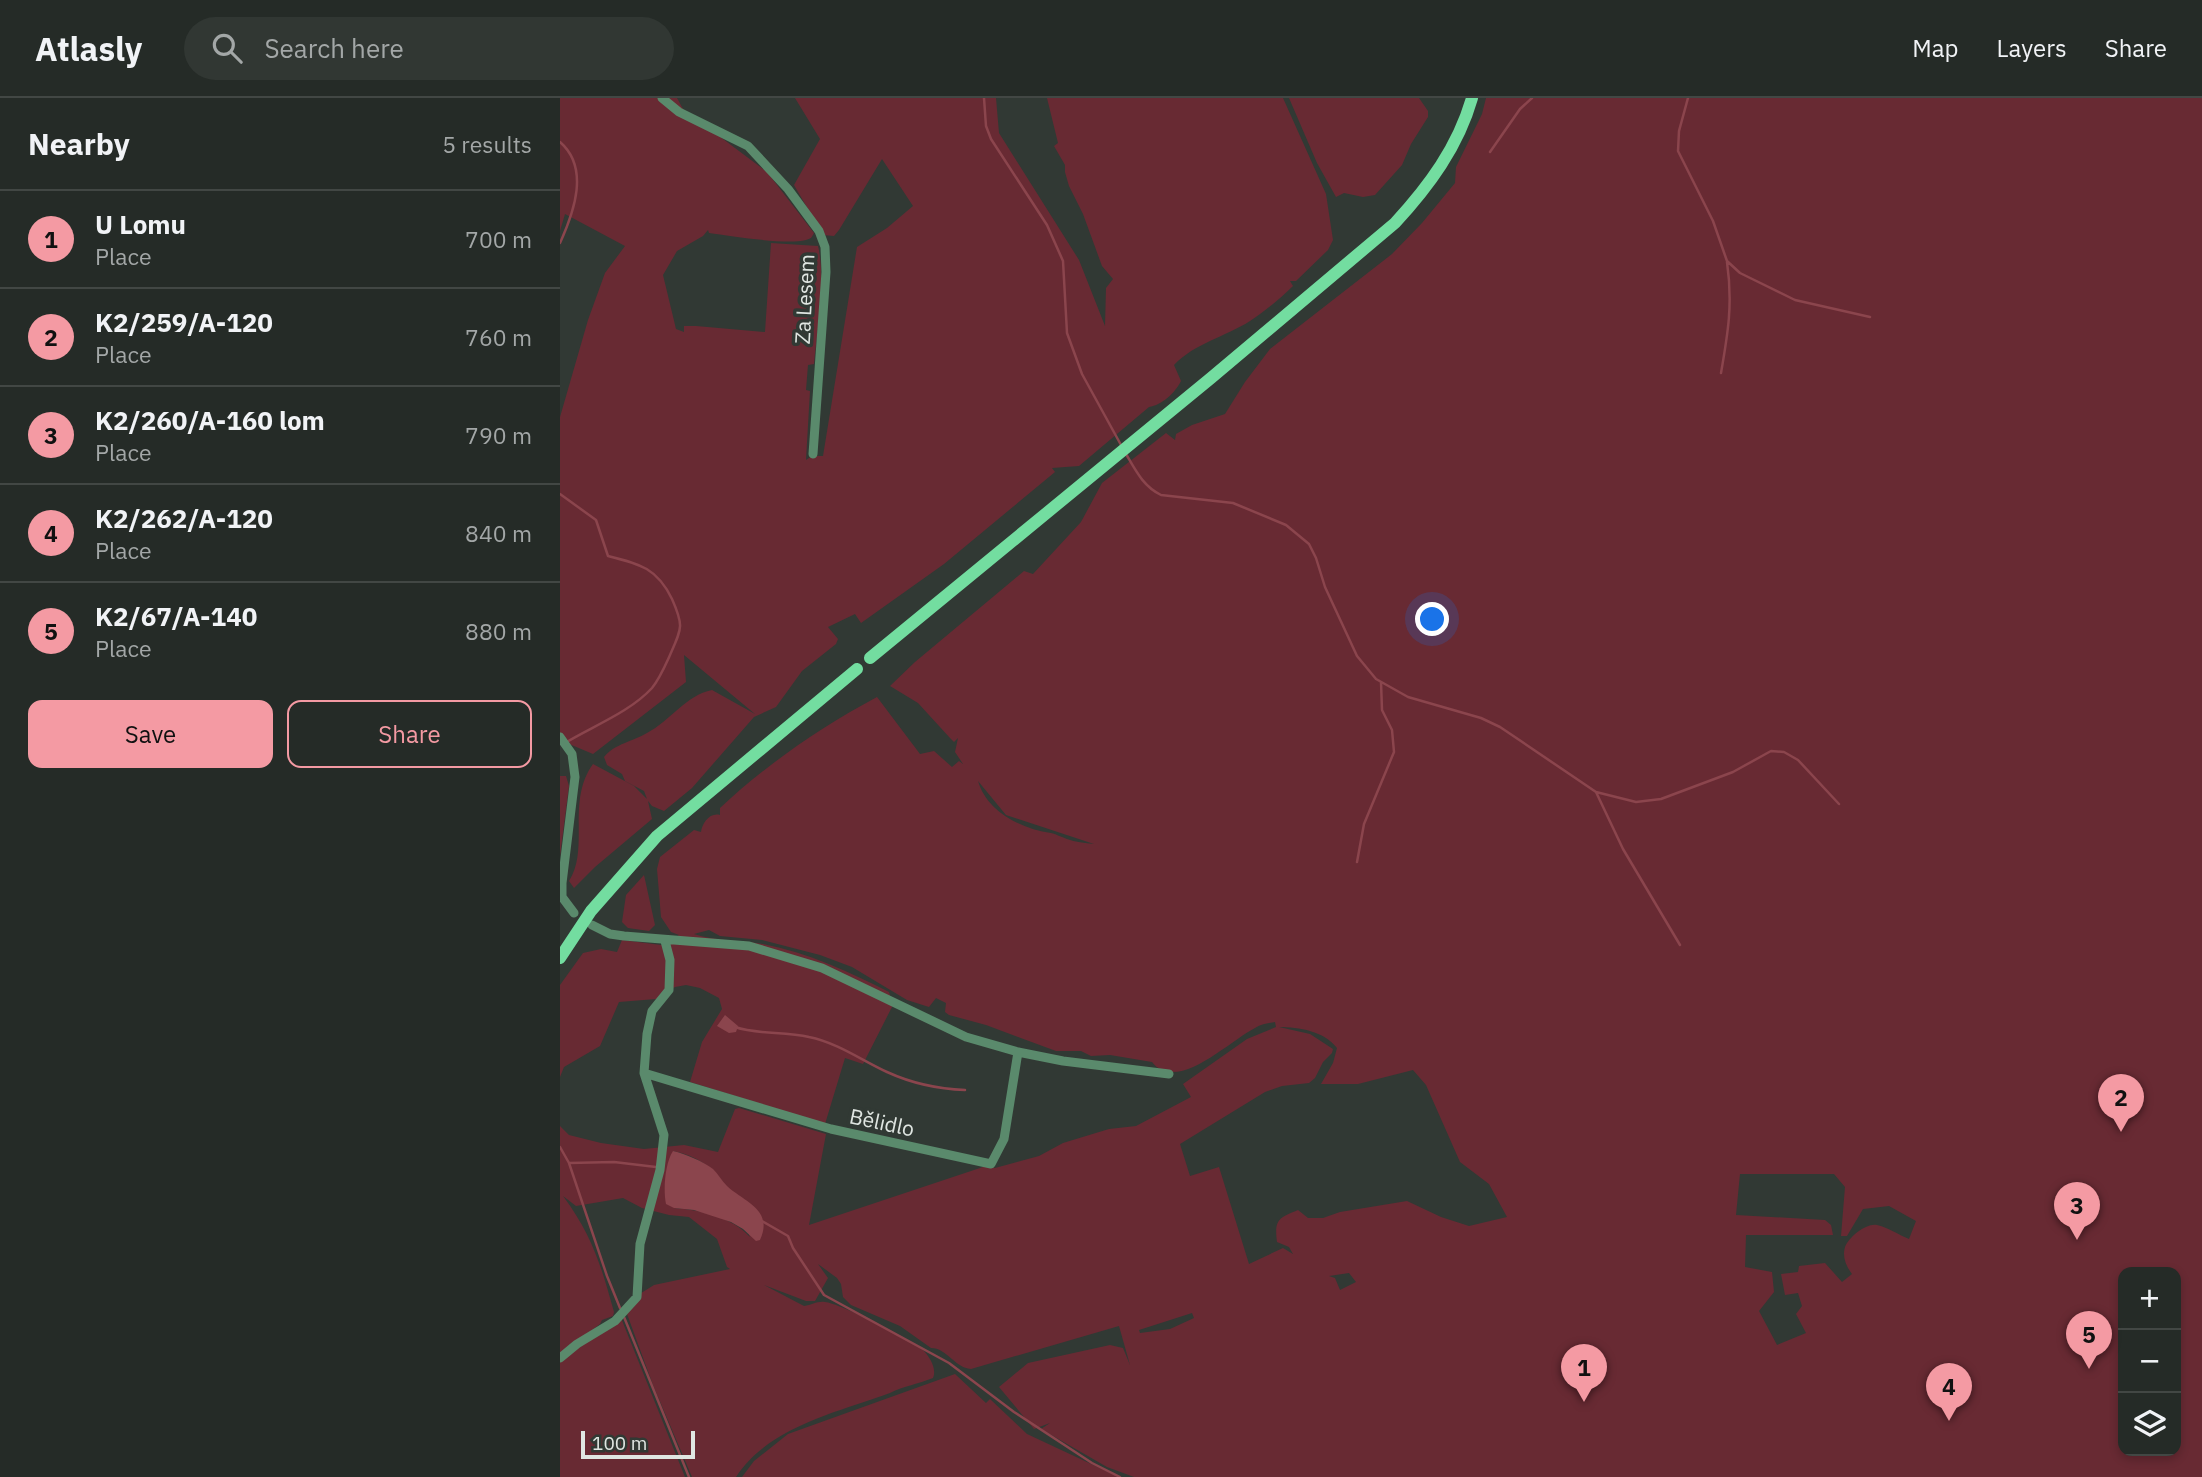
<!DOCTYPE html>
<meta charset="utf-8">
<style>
:root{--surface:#252b27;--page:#313733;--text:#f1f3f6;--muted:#a3a7a7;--line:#424744;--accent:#f49aa3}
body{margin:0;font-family:"IBM Plex Sans",sans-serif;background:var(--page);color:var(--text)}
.controls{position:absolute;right:21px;bottom:21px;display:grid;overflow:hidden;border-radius:14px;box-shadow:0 4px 10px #0003}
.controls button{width:63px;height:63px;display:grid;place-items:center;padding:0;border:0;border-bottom:2px solid var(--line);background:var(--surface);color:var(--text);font:35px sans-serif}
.scale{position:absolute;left:21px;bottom:18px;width:114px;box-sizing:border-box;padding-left:7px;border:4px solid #e0e6e2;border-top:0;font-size:19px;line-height:24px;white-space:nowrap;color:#e0e6e2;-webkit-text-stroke:5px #313934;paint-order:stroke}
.you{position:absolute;left:873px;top:522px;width:24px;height:24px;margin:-18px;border:5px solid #fff;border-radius:50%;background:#1a73e8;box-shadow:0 0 0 10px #1a73e833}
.badge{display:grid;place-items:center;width:46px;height:46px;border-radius:50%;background:var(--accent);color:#111;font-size:23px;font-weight:700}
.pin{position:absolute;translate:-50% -58px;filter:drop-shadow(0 2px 4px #0008)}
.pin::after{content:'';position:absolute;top:37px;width:24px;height:21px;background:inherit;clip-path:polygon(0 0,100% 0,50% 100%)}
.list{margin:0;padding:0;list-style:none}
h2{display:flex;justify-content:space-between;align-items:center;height:91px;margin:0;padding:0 28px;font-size:30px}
h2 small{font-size:23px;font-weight:400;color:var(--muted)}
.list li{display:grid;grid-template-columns:46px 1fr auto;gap:21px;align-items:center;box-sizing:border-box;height:98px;padding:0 28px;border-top:2px solid var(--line)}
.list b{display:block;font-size:26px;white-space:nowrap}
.list p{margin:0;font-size:23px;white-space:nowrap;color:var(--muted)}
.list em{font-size:23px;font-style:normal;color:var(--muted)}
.actions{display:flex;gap:14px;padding:21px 28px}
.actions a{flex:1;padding:16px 0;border:2px solid var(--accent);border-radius:14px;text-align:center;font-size:24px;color:var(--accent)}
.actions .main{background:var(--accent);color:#111}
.icon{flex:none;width:38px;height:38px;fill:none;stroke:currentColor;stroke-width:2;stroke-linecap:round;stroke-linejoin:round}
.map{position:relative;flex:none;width:1642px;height:1379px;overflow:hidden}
header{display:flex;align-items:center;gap:42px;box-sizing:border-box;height:98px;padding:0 35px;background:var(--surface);border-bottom:2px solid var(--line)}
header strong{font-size:33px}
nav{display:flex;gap:38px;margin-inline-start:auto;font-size:24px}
.search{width:490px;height:63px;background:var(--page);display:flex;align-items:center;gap:18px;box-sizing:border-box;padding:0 24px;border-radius:38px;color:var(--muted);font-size:26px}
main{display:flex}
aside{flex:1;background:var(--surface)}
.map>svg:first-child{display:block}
.green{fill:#682a33;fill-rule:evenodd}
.water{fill:#8b454d}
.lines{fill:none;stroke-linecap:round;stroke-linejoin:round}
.stream{stroke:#8b454d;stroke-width:2.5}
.minor{stroke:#5a8a6c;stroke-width:9}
.major{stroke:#73dda0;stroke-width:12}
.labels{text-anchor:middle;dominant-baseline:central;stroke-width:7;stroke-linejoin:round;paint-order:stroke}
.street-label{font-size:21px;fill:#e0e6e2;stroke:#313934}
</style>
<header>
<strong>Atlasly</strong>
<div class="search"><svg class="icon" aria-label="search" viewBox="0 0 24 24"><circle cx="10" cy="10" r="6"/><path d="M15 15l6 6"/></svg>Search here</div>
<nav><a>Map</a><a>Layers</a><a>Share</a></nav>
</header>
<main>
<aside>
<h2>Nearby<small>5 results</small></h2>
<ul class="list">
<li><span class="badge">1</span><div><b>U Lomu</b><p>Place</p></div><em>700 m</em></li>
<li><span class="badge">2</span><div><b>K2/259/A-120</b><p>Place</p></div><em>760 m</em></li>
<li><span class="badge">3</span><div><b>K2/260/A-160 lom</b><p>Place</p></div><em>790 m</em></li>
<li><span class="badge">4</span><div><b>K2/262/A-120</b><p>Place</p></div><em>840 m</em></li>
<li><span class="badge">5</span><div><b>K2/67/A-140</b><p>Place</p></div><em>880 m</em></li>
</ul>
<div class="actions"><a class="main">Save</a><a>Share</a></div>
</aside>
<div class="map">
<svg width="1642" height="1379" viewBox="0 0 1642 1379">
<rect width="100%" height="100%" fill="#313934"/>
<path class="green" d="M0,0h117l6,11 84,63 47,61c-3,5 -2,5 -8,7 -21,5 -74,-4 -97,-7l-1,-3 -5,6 -26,15 -14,24 13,54 8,3v-6h12l69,6 6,-89 47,3c8,32 -1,84 -4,118l-6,1 -2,25 4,1 -4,69 6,-4h11l34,-209 30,-19 26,-22 -31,-47 -43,71 -5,6 -11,-1 -29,-50 26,-46 -25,-41h201l3,35 80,127 26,66 1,-38 7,-9 -11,-13 -19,-52 -14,-28 -4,-14v-7l-11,-19 4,-3 -11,-45h236l43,96 7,46 -5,10 -32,31h-6l3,5c-13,13 -28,25 -43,35 -25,16 -55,22 -76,44l7,16c-6,12 -19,24 -32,26l-70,59 -27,2 3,4 -111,92 -83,59 -6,-9 -27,13 10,12 -2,5 -34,27 -26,36 -22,10 -62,71 -28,23 -12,-5 -4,-5 4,18 -57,48 -21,21 -5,-7c21,-33 -3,-80 24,-117l41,22 13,13 -3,-8 -19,-10 -3,-7 -15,-9 -3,-8c12,-14 28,-15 43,-24 23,-12 39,-38 65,-43l43,24 -71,-59 2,27 -93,72 -31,-13 -2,4v-328l28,-97 17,-47 20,-27 -60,-32 -5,17z
M729,0h130l9,13v6l-17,27 -9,21 -27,30 -12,2 -19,-4 -8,4 -19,-34z
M926,0h716v1379h-1068l-27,-10 -66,-38 9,-6 -16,6 -35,-42 29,-24 82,-18 13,3 7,17 -11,-39 -148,43c-16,-1 -24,-21 -40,-21l-31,-22 -49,-21 -8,-8 -2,-13 -4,-6 -19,-14 10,14 -13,23h-9l-42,-16 40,21c8,-1 13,-5 21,-4 14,1 88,38 98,48 7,7 14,19 10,28 -15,6 -29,8 -43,15 -52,19 -122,34 -154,84h-44l-39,-92 -26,-71 11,-19 16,-10 76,-16 -3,-2 -10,-28 -28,-22 -20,-2 -27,-7 -19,-10 -47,8 -13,-10c29,39 38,69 51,116l-1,4 -11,4 -2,4 -40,30v-228l9,9 32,8 43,6 40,-4 34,7 17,-43 4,-1 87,26 -17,91 177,-59 9,2 44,-12 24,-13 46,-14 27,-3 55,-29 -8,-13 64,-45 29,-12 -1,-5c-6,1 -14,2 -20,6 -26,13 -78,66 -103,34l-42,-7 -19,1 -10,-5h-25l-70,-26 -37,-10 -4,-3 1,-9 -10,-5 -7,9 -22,-7 -55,-33 -32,-12 -58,-15 -42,-4 -11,-6 -15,4c20,7 47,6 69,10 45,9 85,27 126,48l4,13 -30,59 -18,-6 -20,66 -135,-42 12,-40 20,-33 -3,-11 -19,-10 -14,-3 -11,2 -19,12 -37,3 -19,44 -36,21 -4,10v-92l23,-32 18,-4 16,3 5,-12 39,5 18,-10 -8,-3 -10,-15 -4,-48 3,-12 34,-27 7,2c1,-9 9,-20 19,-17v-7c47,-44 101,-81 157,-111l43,57 14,-3 18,16 7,-6 4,3 -8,-12 3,-14 -4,4 -4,-4 -32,-35 -28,-17 25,-24 109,-91 9,3 48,-52 21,-39 64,-50 9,7 1,-6 16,-9 33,-11 20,-32 25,-33 122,-95 30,-31 33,-40 1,-16 26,-53zM418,683l28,34 88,29c-9,-1 -19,-2 -27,-5 -6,-2 -11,-5 -16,-6 -29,-4 -64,-21 -73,-52zM719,929c20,0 45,4 58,21l-4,15 -12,21h37l55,-14 13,15 34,77 29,22 18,33 -38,9 -28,-9 -34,-16 -67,11 -17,6h-15l-10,-8c-19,8 -24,9 -21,32l12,5 4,7 -10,-6 -34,16 -30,-97 -29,9 -10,-32 85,-52 17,-6 27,-3 6,-5 8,-16 9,-9 1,-4 -23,-15zM113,1053c48,9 60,47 77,86 -18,-20 -50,-27 -76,-29zM1180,1076h94l11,13 -4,49h6l16,-27 26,-3 27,15 -7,18c-10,-4 -22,-12 -32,-14 -11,-2 -28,12 -32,22 -3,10 1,19 7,27l-10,8 -17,-19 -26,3 -1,6 -17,2 4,21 13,-2 4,13 -6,8 10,19 -29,12 -18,-34 15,-19 -2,-20 -27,-5 1,-32h87l-2,-10 -6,-5 -89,-5zM1563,1174h53v179h-53zM789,1175l7,9 -16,8 -5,-12 -6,-2zM632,1215l2,5 -24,11 -30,4 -1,-3z
M0,678h6l3,10 -9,70z
M84,777l11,50 -6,6 -21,-3 -6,-6 4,-27z
M61,1220l64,159h-125v-116z
M395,1276l31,29 4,-4 37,35 92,43h-377l12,-16 34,-27z"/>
<path class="water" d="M165,917l13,11 -2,6 -7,1 -12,-7z
M113,1053c13,3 29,10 40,18 5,5 9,12 14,17 17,16 47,23 33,54l-4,1 -13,-12 -12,-7 -37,-12 -20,-2 -8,-4c-3,-14 -1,-41 7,-53z"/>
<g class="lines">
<path class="stream" d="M424,0l2,28 5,13 56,86 16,36 4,72 15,41 39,71
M1128,0l-9,33 -1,20 35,70 14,40 13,12 55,27 75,17
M0,44c30,26 14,70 0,101
M930,54l30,-43 12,-11
M1161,275c7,-40 12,-69 6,-111
M566,356c10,17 17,32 35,41l72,8 53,22 23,19 7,14 9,29 32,69 19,23 32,18 73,21 19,9 96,65 40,10 25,-3 72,-27 38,-21 13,1 14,8 41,44
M0,396l36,26 12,36c32,8 49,12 64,43 12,27 10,29 -2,56 -5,11 -10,23 -18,33 -22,24 -59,38 -87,55
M1036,694l27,57 57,96
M797,764l7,-38 30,-72 -2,-22 -10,-20 -1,-28
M175,929c23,8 50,4 74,10 29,6 52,23 78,35 24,11 52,17 78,18
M0,1049l9,16 38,113 13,32
M9,1065l45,-1 42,5
M202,1123l26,15 5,12 31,47 125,68 65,49 78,51 28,14
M64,1219l65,160"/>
<path class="minor" d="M102,0l17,14 69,34 40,43 31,42 6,16 1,25 -13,182
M0,639l12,17 3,23 -13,106v14l12,16
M32,827l18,9 14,2 125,10 73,22 144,69 52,15 45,9 106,13
M84,975l187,56 160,35 13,-25 14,-87
M0,1260l17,-14 38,-23 22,-24 3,-53 20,-74 4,-35 -20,-62 3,-39 5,-23 17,-21 1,-30 -5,-19"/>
<path class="major" d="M310,560l341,-280 184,-155c34,-37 63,-76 77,-125
M0,860l31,-47 66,-75 200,-167"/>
</g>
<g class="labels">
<g class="street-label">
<text transform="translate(244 201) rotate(-87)">Za Lesem</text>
<text transform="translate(322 1024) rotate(12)">Bělidlo</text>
</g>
</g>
</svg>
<div class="controls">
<button>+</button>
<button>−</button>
<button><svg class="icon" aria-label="layers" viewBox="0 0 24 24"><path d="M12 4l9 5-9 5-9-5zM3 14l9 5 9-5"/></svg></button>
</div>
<div class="scale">100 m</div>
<div class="you"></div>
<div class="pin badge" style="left:1024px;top:1304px">1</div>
<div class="pin badge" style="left:1561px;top:1034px">2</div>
<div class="pin badge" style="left:1517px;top:1142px">3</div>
<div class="pin badge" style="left:1389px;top:1323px">4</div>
<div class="pin badge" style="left:1529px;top:1271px">5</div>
</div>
</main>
